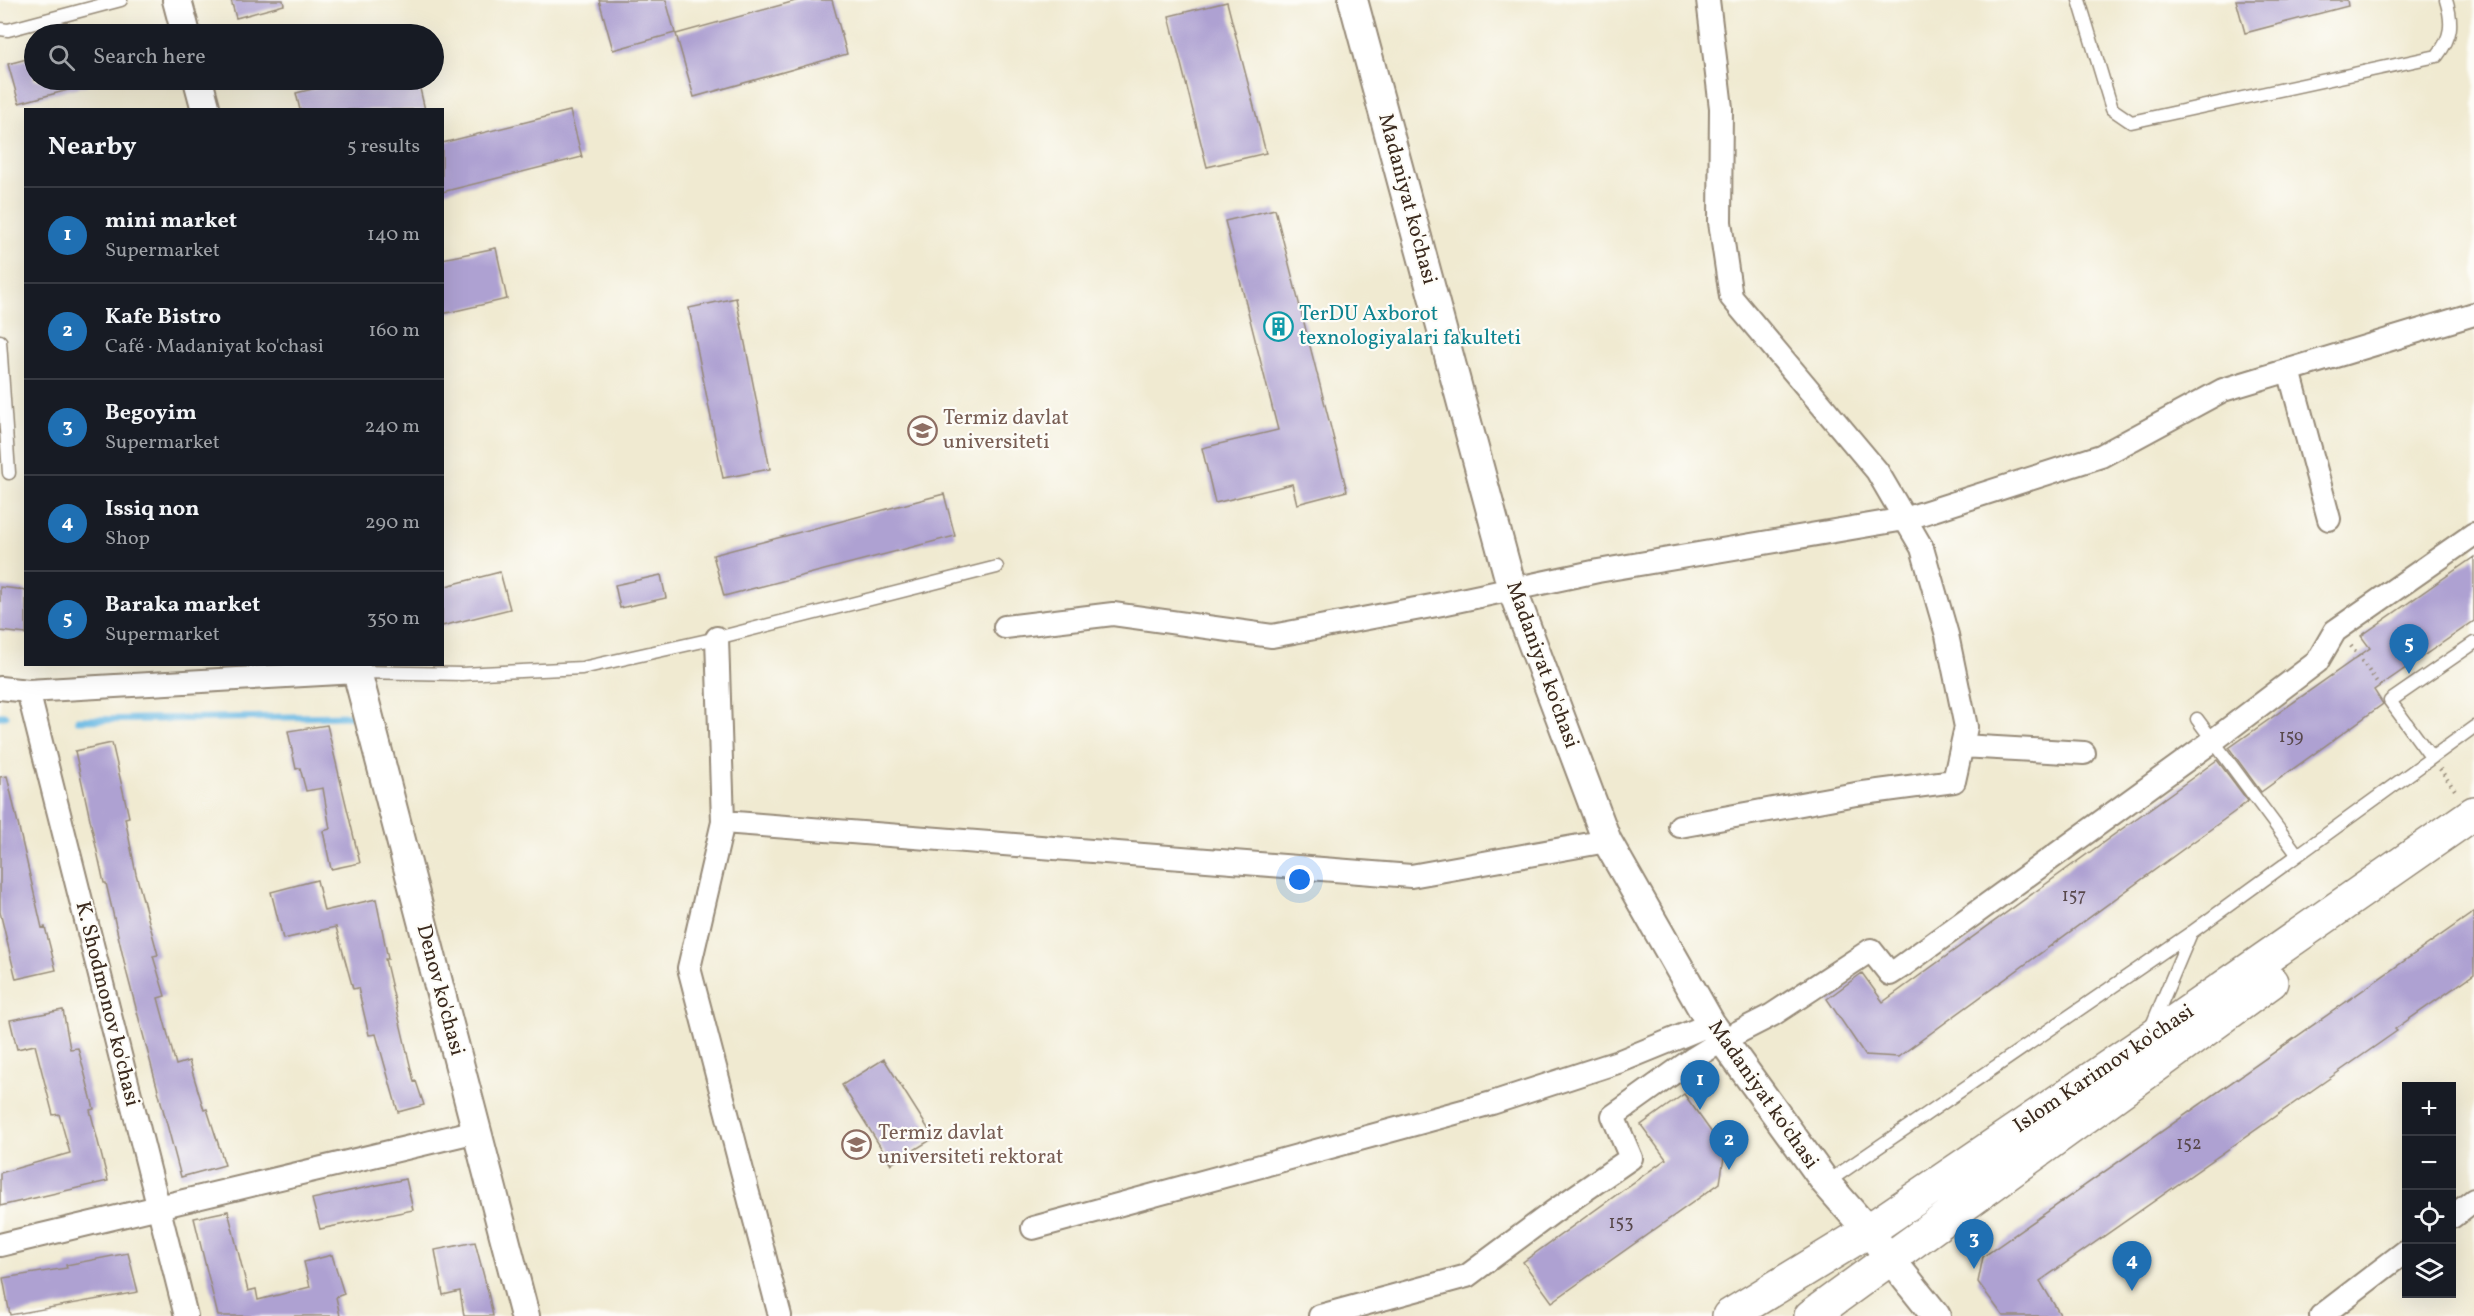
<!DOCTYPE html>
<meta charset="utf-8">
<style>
:root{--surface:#171b24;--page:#242831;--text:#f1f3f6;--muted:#9ea1a6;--line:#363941;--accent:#1f6fb2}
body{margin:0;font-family:Vollkorn,serif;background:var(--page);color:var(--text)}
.controls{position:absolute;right:18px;bottom:18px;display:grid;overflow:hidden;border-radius:0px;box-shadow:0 6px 24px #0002}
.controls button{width:54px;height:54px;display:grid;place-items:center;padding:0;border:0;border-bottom:2px solid var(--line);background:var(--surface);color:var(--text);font:30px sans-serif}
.you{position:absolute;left:1300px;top:880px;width:21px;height:21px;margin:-15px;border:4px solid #fff;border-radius:50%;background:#1a73e8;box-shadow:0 0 0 9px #1a73e833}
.badge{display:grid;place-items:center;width:39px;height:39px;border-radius:50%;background:var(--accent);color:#fff;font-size:20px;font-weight:700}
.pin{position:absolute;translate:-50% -50px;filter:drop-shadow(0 2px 3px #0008)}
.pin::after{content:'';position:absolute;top:32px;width:21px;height:18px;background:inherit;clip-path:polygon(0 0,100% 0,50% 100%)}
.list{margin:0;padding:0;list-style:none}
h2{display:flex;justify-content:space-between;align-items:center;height:78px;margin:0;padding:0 24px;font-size:26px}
h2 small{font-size:20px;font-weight:400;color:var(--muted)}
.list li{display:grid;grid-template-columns:39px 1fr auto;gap:18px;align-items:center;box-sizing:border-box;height:96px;padding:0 24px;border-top:2px solid var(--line)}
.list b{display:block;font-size:22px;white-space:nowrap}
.list p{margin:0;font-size:20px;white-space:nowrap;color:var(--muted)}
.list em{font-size:20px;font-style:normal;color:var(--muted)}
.icon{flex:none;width:33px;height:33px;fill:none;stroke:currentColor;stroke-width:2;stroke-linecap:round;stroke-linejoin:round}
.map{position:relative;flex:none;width:2474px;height:1316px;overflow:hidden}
.search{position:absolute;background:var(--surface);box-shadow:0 6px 24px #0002;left:24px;top:24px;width:420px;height:66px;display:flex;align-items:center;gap:15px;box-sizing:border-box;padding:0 21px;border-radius:33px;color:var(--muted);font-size:22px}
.panel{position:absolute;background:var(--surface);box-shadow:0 6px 24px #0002;left:24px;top:108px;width:420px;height:558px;border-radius:0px}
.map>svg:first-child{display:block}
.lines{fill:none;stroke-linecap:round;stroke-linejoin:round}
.stream{stroke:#68b8e3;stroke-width:7}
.building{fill:#aea1d2}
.service-casing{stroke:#968a78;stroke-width:15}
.minor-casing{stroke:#968a78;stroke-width:26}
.tertiary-casing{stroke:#968a78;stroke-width:32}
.primary-casing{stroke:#968a78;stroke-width:36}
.path{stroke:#968a78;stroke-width:4;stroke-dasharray:1.5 4.5;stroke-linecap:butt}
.service{stroke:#fff;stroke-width:12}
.minor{stroke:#fff;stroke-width:22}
.tertiary{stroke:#fff;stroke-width:28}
.primary{stroke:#fff;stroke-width:33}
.labels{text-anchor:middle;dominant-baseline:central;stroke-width:4.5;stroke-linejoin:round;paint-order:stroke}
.number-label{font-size:18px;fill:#58484b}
.street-label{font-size:21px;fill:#3b2a1e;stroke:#fdfcf7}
.culture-label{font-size:21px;fill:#0d838f;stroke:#fdfcf7;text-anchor:start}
.education-label{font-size:21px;fill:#785e54;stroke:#fdfcf7;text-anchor:start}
</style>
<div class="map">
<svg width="2474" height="1316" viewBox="0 0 2474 1316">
<rect width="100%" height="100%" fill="#fdfcf7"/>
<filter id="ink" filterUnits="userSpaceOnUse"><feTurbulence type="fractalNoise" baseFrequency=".0167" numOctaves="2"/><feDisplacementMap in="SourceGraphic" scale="12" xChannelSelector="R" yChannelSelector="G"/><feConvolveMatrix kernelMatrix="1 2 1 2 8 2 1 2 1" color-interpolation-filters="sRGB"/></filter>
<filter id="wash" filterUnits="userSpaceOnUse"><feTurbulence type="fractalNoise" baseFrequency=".008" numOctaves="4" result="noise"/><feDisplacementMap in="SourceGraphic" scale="24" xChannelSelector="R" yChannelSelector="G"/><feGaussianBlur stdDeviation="1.35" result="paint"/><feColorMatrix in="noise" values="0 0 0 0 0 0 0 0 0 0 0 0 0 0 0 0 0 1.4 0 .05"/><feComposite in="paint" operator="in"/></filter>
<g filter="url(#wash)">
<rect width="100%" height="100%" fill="#f0ead1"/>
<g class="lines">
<path class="stream" d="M0,716h5
M78,720l276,-4"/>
</g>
<g id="blocks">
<path class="building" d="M231,0h52l1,5 -48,13z
M599,0h67l9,33 -62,17z
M799,0h33l15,54 -153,43 -18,-63z
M2236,0h111l1,6 -103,27z
M1227,2l39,151 -59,14 -38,-151z
M34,57v23h53v5l-68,18 -11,-39z
M349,80h69l7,30h-125l-4,-17z
M570,111l12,46 -140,35v-49z
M1275,209l72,282 -50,13 -5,-20 -77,19 -13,-55 76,-18 -53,-209z
M496,248l11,51 -65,15v-55z
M736,298l34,171 -47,9 -34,-170z
M944,494l11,42 -231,60 -11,-41z
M2474,557v64l-100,69 9,14 -122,88 -32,-44 141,-100 -9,-12z
M500,572l10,37 -68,17v-39z
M661,575l5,23 -46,10 -5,-23z
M0,587l26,3v44l-26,-3z
M327,725l33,138 -29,6 -8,-38 7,-2 -7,-41 -17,3 -6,-23 -4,1 -8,-38z
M112,743l17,74 -4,1 11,56 22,81 -5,1 12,40 -7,2 18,67 13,-4 15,49 3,-1 18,56 -44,12 -54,-203 -21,-91h-2l-29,-132z
M2217,760l31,41 -11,9 -339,247 -33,-2 -38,-56 35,-26 21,29z
M7,776l35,152 3,-1 11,43 -40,9 -16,-67v-135z
M317,880l7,31 52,-12 12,60h-3l29,123 2,-1 8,24 -26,7 -22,-78 -7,1 -11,-47 -5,1 -17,-62 -53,12 -12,-47z
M2474,912v62l-79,55 2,2 -357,250 21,35h-58l-25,-34 5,-25z
M63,1010l7,39 8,-1 16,61 -4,1 18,71 -108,25v-33l70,-20 -11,-39 -6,1 -18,-70 -18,4 -7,-29z
M884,1059l50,79 -43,26 -49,-79z
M1684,1094l41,57 -5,32 -168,119 -29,-40 143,-103 -25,-34z
M406,1179l7,31 -93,19 -8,-30z
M228,1211l20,80 8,-2 2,11 52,-13 -6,-25 28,-7 12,39 -8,3 4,19h-122l-24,-98z
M475,1242l13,50 5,24h-29l-4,-25 -17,4 -8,-45z
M128,1253l10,39 -128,23 -7,-37 64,-10 -1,-3z"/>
</g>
</g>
<g filter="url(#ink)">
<use href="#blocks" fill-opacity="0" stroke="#968a78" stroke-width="1.5"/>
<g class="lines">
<defs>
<path id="service" d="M2079,0l33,109 19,13 306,-66c15,-19 16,-33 9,-56
M0,29l8,1 113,-30
M0,341l9,132
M358,672l104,2 120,-6 135,-30 280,-71
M2197,719l100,135
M2431,757l-41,-56 84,-58
M2150,1030l41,-97
M1826,1183l366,-251 282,-205"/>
<path id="minor" d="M2289,370l40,149
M1005,627l108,-13 159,22 170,-32 156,-33 307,-52 196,-63 122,-66 251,-76
M717,638l6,184 -34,146 91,348
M0,688l28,3 329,-19
M28,691l158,625
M1962,746l122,7
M723,822l688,54 196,-35
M1680,826l176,-32 98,-13 12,-54 -19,-92 -25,-87 -45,-77 -146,-174 -11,-75 1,-114 -13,-108
M2452,1217l22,-17
M1033,1228l459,-125 126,-41 93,-38
M0,1245l477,-114
M1320,1316l147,-40 86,-64 78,-54 -18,-42 81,-58 29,-18 49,-25 99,-65 19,24 11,-7 313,-227 103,-78 18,-31 139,-97
M2321,1316l85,-65"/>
<path id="tertiary" d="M177,0l9,34
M1353,0l159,589 95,252 104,183 115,159 42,48 68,85
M198,80l8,30
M355,664l170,652"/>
<path id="primary" d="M1729,1316l139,-85 276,-188 330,-230
M1811,1316l460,-334"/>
</defs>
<use href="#service" class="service-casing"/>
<use href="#minor" class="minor-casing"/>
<use href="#tertiary" class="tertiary-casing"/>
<use href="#primary" class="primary-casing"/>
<path class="path" d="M2351,646l31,43
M2440,769l17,24"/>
<use href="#service" class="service"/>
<use href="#minor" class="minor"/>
<use href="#tertiary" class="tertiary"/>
<use href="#primary" class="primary"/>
</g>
</g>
<defs>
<symbol id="building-ring" viewBox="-11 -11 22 22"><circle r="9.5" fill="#fdfcf7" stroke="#0f9aa8" stroke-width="1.5"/><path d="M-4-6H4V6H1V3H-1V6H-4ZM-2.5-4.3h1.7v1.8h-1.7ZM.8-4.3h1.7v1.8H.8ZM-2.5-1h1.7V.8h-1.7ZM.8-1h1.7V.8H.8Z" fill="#0f9aa8"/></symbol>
<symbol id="university-ring" viewBox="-11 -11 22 22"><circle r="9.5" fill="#fdfcf7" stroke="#8d6e63" stroke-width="1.5"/><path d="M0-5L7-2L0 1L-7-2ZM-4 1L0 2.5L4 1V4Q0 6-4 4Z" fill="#8d6e63"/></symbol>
</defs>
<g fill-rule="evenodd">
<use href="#building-ring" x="1262" y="310" width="33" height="33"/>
<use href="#university-ring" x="906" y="414" width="33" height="33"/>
<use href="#university-ring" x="840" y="1128" width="33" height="33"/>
</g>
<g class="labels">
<g class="number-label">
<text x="2291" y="737">159</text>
<text x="2074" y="896">157</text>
<text x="2189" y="1144">152</text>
<text x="1621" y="1223">153</text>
</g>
<g class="street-label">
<text transform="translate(1407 199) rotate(75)">Madaniyat ko'chasi</text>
<text transform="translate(1542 665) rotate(70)">Madaniyat ko'chasi</text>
<text transform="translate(440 990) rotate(75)">Denov ko'chasi</text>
<text transform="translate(107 1004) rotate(76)">K. Shodmonov ko'chasi</text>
<text transform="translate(2104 1069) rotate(-34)">Islom Karimov ko'chasi</text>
<text transform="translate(1763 1095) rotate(55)">Madaniyat ko'chasi</text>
</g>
<g class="culture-label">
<text x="1299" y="314">TerDU Axborot<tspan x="1299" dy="24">texnologiyalari fakulteti</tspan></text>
</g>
<g class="education-label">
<text x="943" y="418">Termiz davlat<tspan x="943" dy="24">universiteti</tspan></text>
<text x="878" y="1133">Termiz davlat<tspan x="878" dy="24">universiteti rektorat</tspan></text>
</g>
</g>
</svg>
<div class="controls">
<button>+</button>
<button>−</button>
<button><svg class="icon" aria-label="locate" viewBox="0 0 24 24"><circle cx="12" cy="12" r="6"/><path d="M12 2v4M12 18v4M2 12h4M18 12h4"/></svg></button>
<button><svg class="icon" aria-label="layers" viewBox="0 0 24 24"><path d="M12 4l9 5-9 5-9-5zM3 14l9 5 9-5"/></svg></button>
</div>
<div class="you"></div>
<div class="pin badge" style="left:1700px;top:1110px">1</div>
<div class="pin badge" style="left:1729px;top:1170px">2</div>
<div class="pin badge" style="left:1974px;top:1269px">3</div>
<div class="pin badge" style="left:2132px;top:1291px">4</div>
<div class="pin badge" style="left:2409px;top:674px">5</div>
<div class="search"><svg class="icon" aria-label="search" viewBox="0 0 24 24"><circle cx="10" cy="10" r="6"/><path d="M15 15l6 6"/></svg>Search here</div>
<section class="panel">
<h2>Nearby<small>5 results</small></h2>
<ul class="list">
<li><span class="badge">1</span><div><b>mini market</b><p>Supermarket</p></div><em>140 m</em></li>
<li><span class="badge">2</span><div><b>Kafe Bistro</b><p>Café · Madaniyat ko'chasi</p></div><em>160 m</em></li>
<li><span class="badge">3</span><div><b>Begoyim</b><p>Supermarket</p></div><em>240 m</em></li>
<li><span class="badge">4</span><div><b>Issiq non</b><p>Shop</p></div><em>290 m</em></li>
<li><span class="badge">5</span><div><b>Baraka market</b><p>Supermarket</p></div><em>350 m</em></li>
</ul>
</section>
</div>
